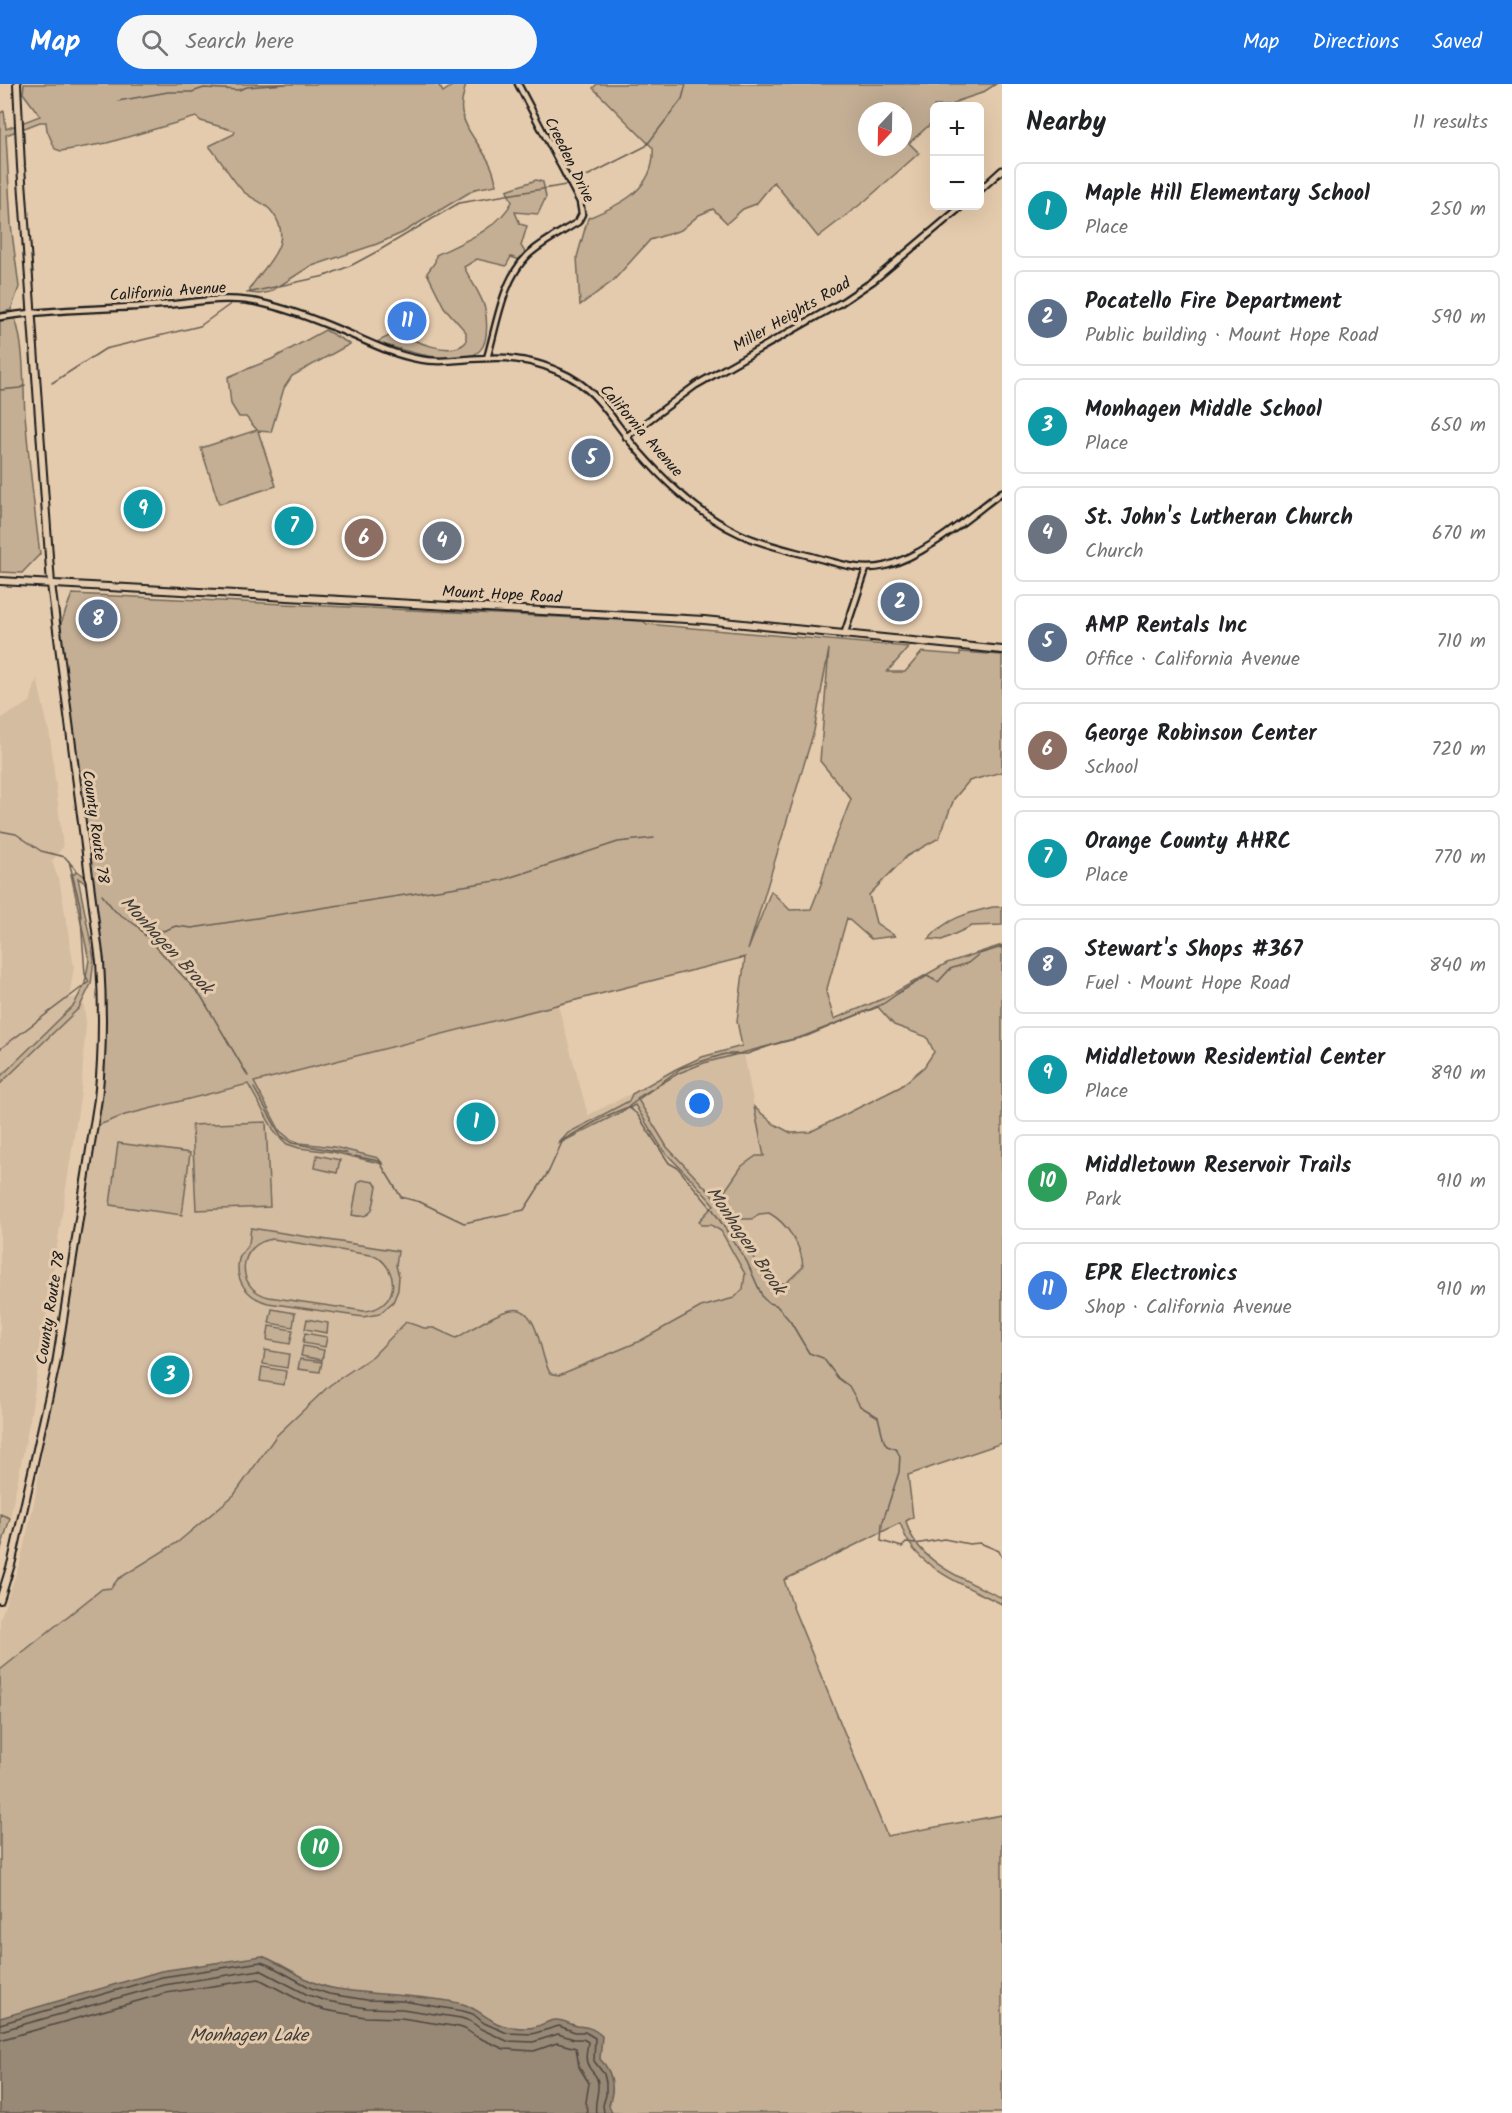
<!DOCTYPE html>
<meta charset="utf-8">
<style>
:root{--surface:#fff;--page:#f6f6f6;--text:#202124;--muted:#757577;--line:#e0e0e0;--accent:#1a73e8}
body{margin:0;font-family:Kalam,sans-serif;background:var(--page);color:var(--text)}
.controls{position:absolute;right:18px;top:18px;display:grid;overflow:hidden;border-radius:9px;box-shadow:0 6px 24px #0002}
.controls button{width:54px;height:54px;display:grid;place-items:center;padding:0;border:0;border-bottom:2px solid var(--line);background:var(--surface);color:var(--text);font:30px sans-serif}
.compass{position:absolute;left:858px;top:18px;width:54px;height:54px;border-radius:50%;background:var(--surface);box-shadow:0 6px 24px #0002;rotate:202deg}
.you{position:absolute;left:700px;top:1020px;width:21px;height:21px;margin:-15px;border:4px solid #fff;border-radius:50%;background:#1a73e8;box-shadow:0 0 0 9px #1a73e833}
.badge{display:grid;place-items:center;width:39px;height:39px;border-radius:50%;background:var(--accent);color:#fff;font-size:20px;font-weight:700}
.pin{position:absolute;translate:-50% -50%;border:3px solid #fff;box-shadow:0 2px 6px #0006}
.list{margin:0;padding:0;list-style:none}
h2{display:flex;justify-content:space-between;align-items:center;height:78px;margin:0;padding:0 24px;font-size:26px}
h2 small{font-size:20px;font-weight:400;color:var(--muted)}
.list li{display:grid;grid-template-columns:39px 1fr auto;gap:18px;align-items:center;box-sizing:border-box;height:96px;margin:0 12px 12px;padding:0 12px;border:2px solid var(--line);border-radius:9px}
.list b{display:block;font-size:22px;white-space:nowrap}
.list p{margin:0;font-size:20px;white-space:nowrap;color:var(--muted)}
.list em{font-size:20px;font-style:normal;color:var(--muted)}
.icon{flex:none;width:33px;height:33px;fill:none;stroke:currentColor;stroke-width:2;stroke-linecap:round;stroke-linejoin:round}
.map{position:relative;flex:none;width:1002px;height:2029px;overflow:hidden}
header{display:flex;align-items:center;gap:36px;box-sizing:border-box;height:84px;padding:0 30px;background:var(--accent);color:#fff}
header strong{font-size:28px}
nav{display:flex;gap:33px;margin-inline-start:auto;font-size:21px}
.search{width:420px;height:54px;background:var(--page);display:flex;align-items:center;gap:15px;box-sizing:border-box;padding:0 21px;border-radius:33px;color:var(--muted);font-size:22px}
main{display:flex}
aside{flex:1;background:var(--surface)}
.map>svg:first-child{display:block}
.built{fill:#d4bca1}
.green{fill:#c4af95;stroke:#706658;stroke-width:1.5;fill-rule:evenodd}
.water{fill:#988876;stroke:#665d52;stroke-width:1.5}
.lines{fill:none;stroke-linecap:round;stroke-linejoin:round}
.shore{stroke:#4e4740;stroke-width:1.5}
.stream{stroke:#665d52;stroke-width:1.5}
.minor-casing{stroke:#1c1c1c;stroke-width:9}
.tertiary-casing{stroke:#1c1c1c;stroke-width:10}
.minor{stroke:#e5cbad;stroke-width:4.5}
.tertiary{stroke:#e5cbad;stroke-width:6}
.labels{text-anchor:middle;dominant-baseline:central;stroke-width:6;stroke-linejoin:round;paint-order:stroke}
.street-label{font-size:16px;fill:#1c1c1c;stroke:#e5cbad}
.water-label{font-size:18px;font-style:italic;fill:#413c37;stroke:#e5cbad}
</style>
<header>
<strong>Map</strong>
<div class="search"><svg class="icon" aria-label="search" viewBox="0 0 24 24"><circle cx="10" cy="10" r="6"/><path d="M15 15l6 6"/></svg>Search here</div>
<nav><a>Map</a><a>Directions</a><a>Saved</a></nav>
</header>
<main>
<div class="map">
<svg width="1002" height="2029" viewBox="0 0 1002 2029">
<rect width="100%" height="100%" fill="#e5cbad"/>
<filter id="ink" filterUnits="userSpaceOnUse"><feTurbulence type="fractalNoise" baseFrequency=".0167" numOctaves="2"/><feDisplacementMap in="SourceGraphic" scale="12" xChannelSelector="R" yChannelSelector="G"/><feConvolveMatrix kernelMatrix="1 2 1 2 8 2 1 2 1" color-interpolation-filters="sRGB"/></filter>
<g filter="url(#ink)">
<path class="built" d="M37,594l13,58 13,111 -11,14 8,23 14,83 -5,31 14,-1 3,26 -5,69 -51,327 -20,99 -10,-4v-795l30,-17z
M558,921l30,110 103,-51 52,-15 23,120 236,274 -93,32 4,42 -129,63 10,30 -794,66v-57l20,-57 14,-59 60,-376 31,-12z"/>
<path class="green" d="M24,0h414l5,8 12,-8h11c-2,9 -6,19 -4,28 5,27 31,42 34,73l-21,4 -73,44 -25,11 -68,23 -39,25 -11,2 -9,-1v-5c15,-23 46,-46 22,-76 -7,-10 -22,-13 -30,-22 -12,-13 -21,-30 -33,-44l25,-12 1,-3 -34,-10 -5,-4 -89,26 -46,8 -6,-2 -8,-19 -1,-8h-6l-34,13 5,90 8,62 -8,23 -11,3v-200l4,-2 2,18 34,-13 -17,-23z
M597,0h399l-14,9 -24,8 -7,5h-17v15l-25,22 10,10 -53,47 -48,37 -44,-55 -18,22 -13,5 -16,14 -14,-14 -14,6 -18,15 -31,10 -37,41 -33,24 -3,-48 11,-39c32,-13 68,-29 65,-70l-60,-60zM867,27h36v36h-36z
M536,96l7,2 3,15 -8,17 -23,-2 5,12 7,2 -6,20 4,6 -5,8 -9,-3 -5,9 -29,-7 -13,8c6,13 18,28 21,42 2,10 3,27 -2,37 -14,27 -85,3 -106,-4l20,-10c16,9 55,26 69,10v-10l-22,-25 -17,-34 8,-11 1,-7c27,-13 61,-25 76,-53l-5,-12z
M15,234c10,30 8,65 10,97 4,46 9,93 15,139l-18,19 -22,-1v-251z
M325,246l25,14 -58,32 -8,12 -13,44 -13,-1 18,55 -57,18 -18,-56 56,-18 -11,-13h-7l-8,-13 -3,-27 44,-18z
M72,510l571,27 4,3 262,23 -22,25h18l17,-20 38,3v-3l42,3v117l-33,9 -15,18 -15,39 -32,18 -38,39 7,28 19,13 -24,3 -24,-21 -21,74 8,27 53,-22 60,-34 55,-18v498l-94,32 5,42 -7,4c9,41 62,60 96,77v6c-30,-15 -77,-33 -94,-63 -4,-6 -5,-12 -8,-18l-116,57 10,30 93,226 115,-21v298h-1002v-443l102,-81 9,-1 7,-9 60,-37 56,-47 42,-59 54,-51 43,-29 33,-34 18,6h10l22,10c15,-8 48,-32 64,-28 9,3 14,14 17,23 5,14 6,27 13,40l9,2 79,-33 63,-35 33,-9 9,-9 2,-15 -24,-43 -10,-6h-10l-2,-4 15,-16 -20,-23 -31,-32 -28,-45 -77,39 10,-11 61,-32 3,-7 44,-25 26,-12 40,-11 -5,-25 8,-64 -491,125 26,49 10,8 10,4 34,4 44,11 5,6 -50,-12 -34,-4 -12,-4 -11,-10 -28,-50 -123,31 -31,12 8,-125 -12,-115 -12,-9 16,81 -3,25 -12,24 -79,76v-7l74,-72 11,-22 4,-23 -18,-86h4l1,-4 12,9 -28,-253zM829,565l-9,112 31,38 -21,53 -9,32 -10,25 -21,1 -19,-19 -23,59 66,-219zM878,923l16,18 33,12 7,15 -10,15 -24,20 -90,45 -19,1 -17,-9 -20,-17 10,49h-8l-14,10 -24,35 -51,-54 -30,-49 42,-25 25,-10 95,-25zM769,1129c18,10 33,33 34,54l-17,16 -17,1 -38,-65h21l7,-5z
M993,823h9v18l-30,1 -30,14 -13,-1c17,-21 39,-26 64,-32z
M266,1038l4,85 -74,3 -4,-85z
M118,1059l72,10 -8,62 -72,-10z
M317,1071l23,5 -3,13 -22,-5z
M362,1096l12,2 3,4c-4,18 -1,35 -25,29l6,-33z
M251,1144l147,23 -2,15 3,10 -1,14 -5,12 -14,12 -16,3 -95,-14c-20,-5 -34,-22 -29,-44 2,-6 7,-10 10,-16 1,-4 1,-11 2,-15zM273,1155l103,17c26,17 21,53 -12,55l-95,-14c-35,-8 -32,-54 4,-58z
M272,1225l23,4 -2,14 -24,-4z
M307,1235l21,4 -1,10 -22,-4z
M269,1242l24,4 -3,14 -23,-4z
M305,1249l22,4 -2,10 -22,-4z
M303,1262l21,4 -2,10 -21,-4z
M265,1266l24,4 -2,14 -24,-4z
M300,1275l22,3 -2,10 -22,-3z
M262,1283l24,4 -2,14 -24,-4z
M0,1430l10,4 -10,34z"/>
<path class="water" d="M262,1872c24,9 44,27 70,32 43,8 88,6 131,16 17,5 31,23 49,23 7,1 16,2 23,0 7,-2 14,-7 21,-7 8,0 15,5 22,6 10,1 15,2 24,10l-2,23c13,13 15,29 9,46l3,8h-612v-95l161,-47z"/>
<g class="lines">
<path class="shore" d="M0,1940l162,-47 99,-15 10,4 40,22 18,6 38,6 36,1 60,10 10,3 11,9 23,10 25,1 27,-8 16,6h10l10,6 -1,23 10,13 2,8v13l-3,10 1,8
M0,1947l164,-46 96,-15 48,25 19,6 39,7 36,1 59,9 9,3 11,8 26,12 26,1 25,-8 16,5h9l5,3c-1,8 -4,18 1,25 3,6 9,8 9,17 1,10 -4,18 -2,29
M0,1956l166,-47 93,-14 46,24 20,7 40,7 36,1 58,9 6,2 12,8 27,12 30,2 23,-8 19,5 3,19 10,16 -3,19 1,11"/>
<path class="stream" d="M118,17l50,-9h24l12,-4 35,2 8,-3 38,-3
M575,98l71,-36 36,-47 4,-15
M247,209l78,-17 27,-11 26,-14 81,-48 107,-18
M52,299l53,-34 95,-23 32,-23
M0,306l20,-2 5,-3
M0,747l16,3 25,17 24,6 11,13
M102,811l13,16 22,15 64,70 47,80
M144,851h8l6,-6 5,2 13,-5 16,2 310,-48 116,-38 36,-4
M0,965l89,-67 -4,-8 -5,-69 -11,-44
M254,1004l27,48 11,7 55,10
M628,1023l53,-39 44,-14h22l34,-12 26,-6 76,-32 14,-10 30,-18 11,6 12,-13 18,-6 11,-9 23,-7
M355,1072l24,5 22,36 19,5 44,21 60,-13 25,-39 14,-31 41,-23 24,-10 9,7 32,49 9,5 35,42 34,52 16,36 6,5 7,2 14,16 19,32 14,5 15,20 11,8 11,20 18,11 6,24 3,5 9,3 4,7 -1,16 -17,52 -1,17 21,6 4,-4 9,1 29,-5 25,5 11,-1 19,8 3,7"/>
<defs>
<path id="minor" d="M980,106l22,-20
M0,233c53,-9 108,-7 161,-12 34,-2 65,-10 100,-2 27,6 53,16 79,27 25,10 50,24 78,29 24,5 47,-1 72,-1 23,-1 49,4 70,14 39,16 54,53 81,82 28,32 60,62 99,80 23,11 49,16 74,23 23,6 47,15 71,9 42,-11 83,-49 117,-74
M487,274c10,-33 15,-78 41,-103 14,-13 34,-23 50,-33l4,-8 -2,-12 -62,-118
M626,353l70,-52 146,-83 31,-21 89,-75
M844,551l22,-66"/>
<path id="tertiary" d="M0,497l704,39 298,30
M0,1516l12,-39 44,-197 42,-265c5,-46 5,-91 2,-138l-49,-377 -30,-417 -4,-83"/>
</defs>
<use href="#minor" class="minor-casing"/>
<use href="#tertiary" class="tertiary-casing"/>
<use href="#minor" class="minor"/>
<use href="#tertiary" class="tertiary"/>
</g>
</g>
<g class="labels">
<g class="street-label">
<text transform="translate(569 76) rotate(64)">Creeden Drive</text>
<text transform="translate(168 208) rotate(-4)">California Avenue</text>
<text transform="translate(792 231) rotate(-30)">Miller Heights Road</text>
<text transform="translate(641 347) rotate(49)">California Avenue</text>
<text transform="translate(502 511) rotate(3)">Mount Hope Road</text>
<text transform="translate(95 743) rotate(82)">County Route 78</text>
<text transform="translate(51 1224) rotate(-81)">County Route 78</text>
</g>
<g class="water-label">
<text transform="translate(166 862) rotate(47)">Monhagen Brook</text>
<text transform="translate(745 1157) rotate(56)">Monhagen Brook</text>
<text x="249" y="1952">Monhagen Lake</text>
</g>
</g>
</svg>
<div class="controls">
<button>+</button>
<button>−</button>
</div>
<svg class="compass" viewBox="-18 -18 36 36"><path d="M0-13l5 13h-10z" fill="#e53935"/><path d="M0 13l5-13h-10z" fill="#757577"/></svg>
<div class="you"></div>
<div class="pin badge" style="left:476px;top:1038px;background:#0f9aa8">1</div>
<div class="pin badge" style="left:900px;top:518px;background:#5c6f8a">2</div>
<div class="pin badge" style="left:170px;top:1291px;background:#0f9aa8">3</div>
<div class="pin badge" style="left:442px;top:457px;background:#6b7280">4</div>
<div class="pin badge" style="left:591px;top:374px;background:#5c6f8a">5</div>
<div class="pin badge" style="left:364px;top:454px;background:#8d6e63">6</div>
<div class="pin badge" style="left:294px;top:442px;background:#0f9aa8">7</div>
<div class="pin badge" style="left:98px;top:535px;background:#5c6f8a">8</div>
<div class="pin badge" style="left:143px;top:425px;background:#0f9aa8">9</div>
<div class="pin badge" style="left:320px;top:1764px;background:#2e9e5b">10</div>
<div class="pin badge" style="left:407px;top:237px;background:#3f7fe0">11</div>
</div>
<aside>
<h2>Nearby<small>11 results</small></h2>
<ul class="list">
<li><span class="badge" style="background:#0f9aa8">1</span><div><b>Maple Hill Elementary School</b><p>Place</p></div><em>250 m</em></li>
<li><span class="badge" style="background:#5c6f8a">2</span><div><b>Pocatello Fire Department</b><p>Public building · Mount Hope Road</p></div><em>590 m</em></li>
<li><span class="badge" style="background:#0f9aa8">3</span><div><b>Monhagen Middle School</b><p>Place</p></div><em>650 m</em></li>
<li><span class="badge" style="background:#6b7280">4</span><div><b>St. John's Lutheran Church</b><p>Church</p></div><em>670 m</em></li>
<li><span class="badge" style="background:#5c6f8a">5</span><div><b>AMP Rentals Inc</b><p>Office · California Avenue</p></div><em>710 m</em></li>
<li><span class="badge" style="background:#8d6e63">6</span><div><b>George Robinson Center</b><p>School</p></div><em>720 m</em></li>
<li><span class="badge" style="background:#0f9aa8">7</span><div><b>Orange County AHRC</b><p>Place</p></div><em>770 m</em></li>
<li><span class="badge" style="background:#5c6f8a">8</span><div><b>Stewart's Shops #367</b><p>Fuel · Mount Hope Road</p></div><em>840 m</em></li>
<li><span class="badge" style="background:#0f9aa8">9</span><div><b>Middletown Residential Center</b><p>Place</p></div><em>890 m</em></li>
<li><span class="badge" style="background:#2e9e5b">10</span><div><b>Middletown Reservoir Trails</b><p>Park</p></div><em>910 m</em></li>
<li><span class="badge" style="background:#3f7fe0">11</span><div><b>EPR Electronics</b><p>Shop · California Avenue</p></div><em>910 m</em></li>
</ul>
</aside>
</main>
